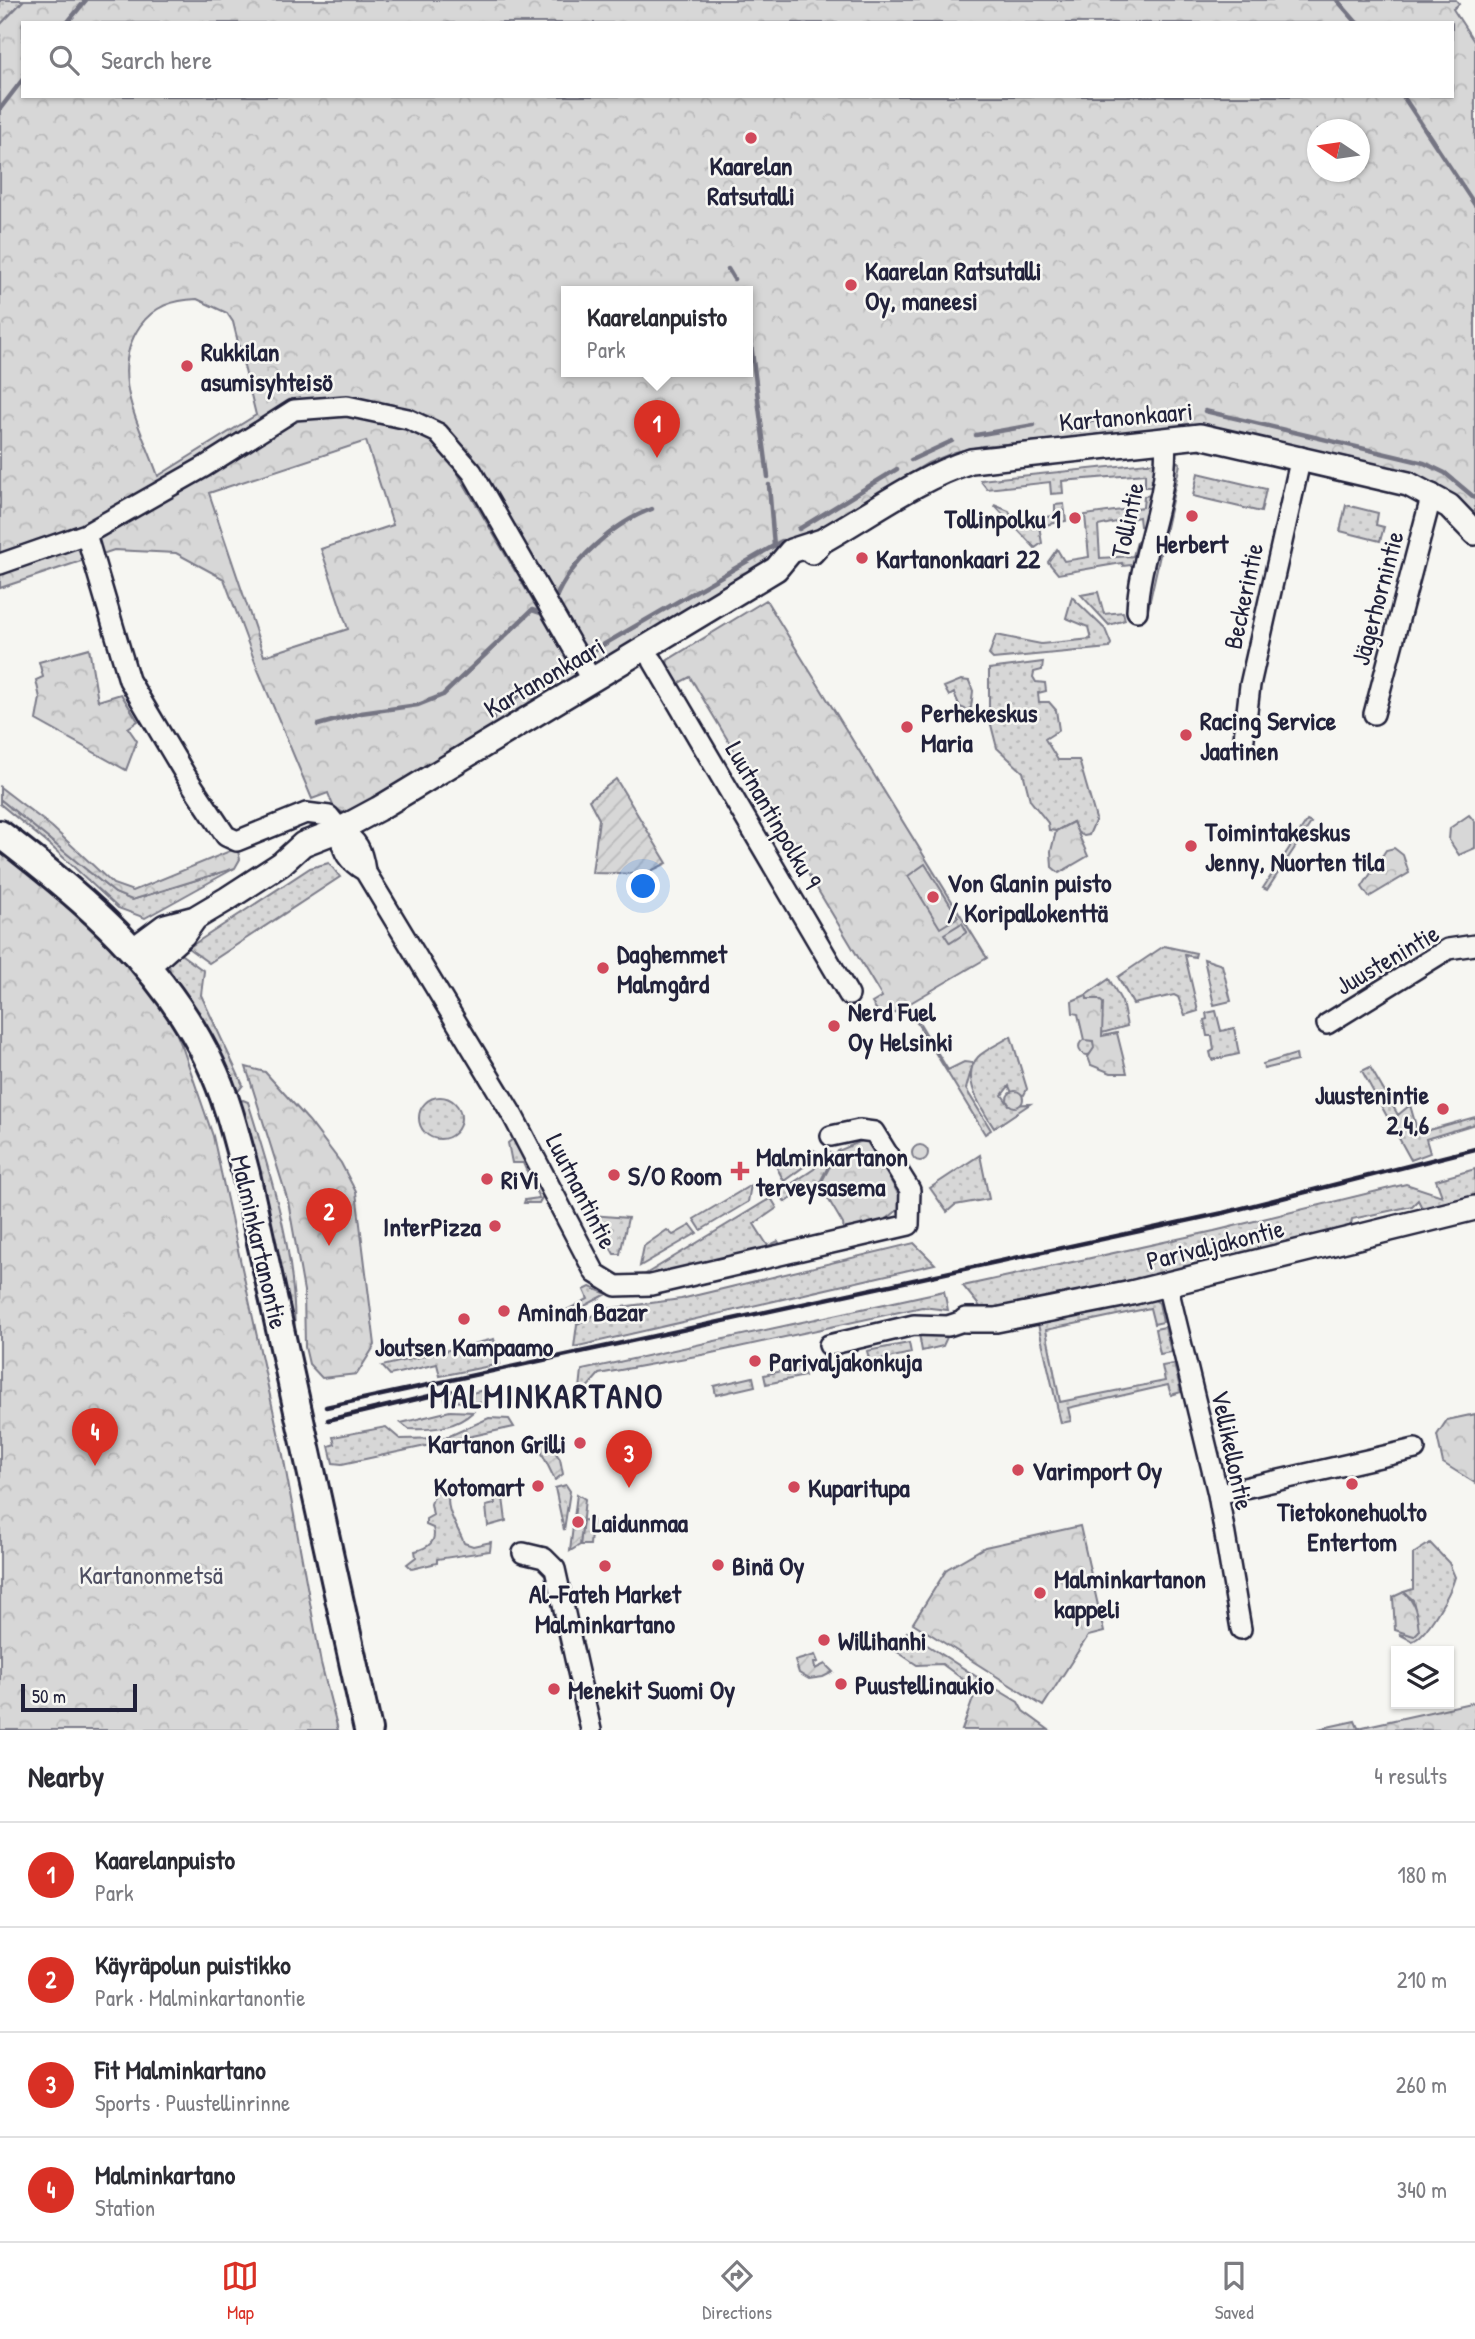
<!DOCTYPE html>
<meta charset="utf-8">
<style>
:root{--surface:#fff;--page:#f7f7f7;--text:#2b2b33;--muted:#7c7c81;--line:#e1e1e2;--accent:#d93025}
body{margin:0;font-family:"Patrick Hand",sans-serif;background:var(--page);color:var(--text)}
.controls{position:absolute;right:21px;bottom:21px;display:grid;overflow:hidden;border-radius:0px;box-shadow:0 2px 5px #0004}
.controls button{width:63px;height:63px;display:grid;place-items:center;padding:0;border:0;border-bottom:2px solid var(--line);background:var(--surface);color:var(--text);font:35px sans-serif}
.compass{position:absolute;left:1307px;top:119px;width:63px;height:63px;border-radius:50%;background:var(--surface);box-shadow:0 2px 5px #0004;rotate:283deg}
.scale{position:absolute;left:21px;bottom:18px;width:116px;box-sizing:border-box;padding-left:7px;border:4px solid #22223b;border-top:0;font-size:19px;line-height:24px;white-space:nowrap;color:#22223b;-webkit-text-stroke:5px #f6f6f2;paint-order:stroke}
.you{position:absolute;left:644px;top:887px;width:24px;height:24px;margin:-18px;border:5px solid #fff;border-radius:50%;background:#1a73e8;box-shadow:0 0 0 10px #1a73e833}
.badge{display:grid;place-items:center;width:46px;height:46px;border-radius:50%;background:var(--accent);color:#fff;font-size:23px;font-weight:700}
.pin{position:absolute;translate:-50% -58px;filter:drop-shadow(0 2px 4px #0008)}
.pin::after{content:'';position:absolute;top:37px;width:24px;height:21px;background:inherit;clip-path:polygon(0 0,100% 0,50% 100%)}
.popup{position:absolute;left:561px;top:286px;width:192px;height:91px;box-sizing:border-box;display:grid;place-content:center;border-radius:0px;background:var(--surface);filter:drop-shadow(0 2px 5px #0005);font-size:23px;white-space:nowrap;color:var(--muted)}
.popup b{font-size:26px;color:var(--text)}
.popup::after{content:'';position:absolute;left:50%;top:100%;margin-left:-14px;border:14px solid transparent;border-top-color:var(--surface)}
.list{margin:0;padding:0;list-style:none}
h2{display:flex;justify-content:space-between;align-items:center;height:91px;margin:0;padding:0 28px;font-size:30px}
h2 small{font-size:23px;font-weight:400;color:var(--muted)}
.list li{display:grid;grid-template-columns:46px 1fr auto;gap:21px;align-items:center;box-sizing:border-box;height:105px;padding:0 28px;border-top:2px solid var(--line)}
.list b{display:block;font-size:26px;white-space:nowrap}
.list p{margin:0;font-size:23px;white-space:nowrap;color:var(--muted)}
.list em{font-size:23px;font-style:normal;color:var(--muted)}
.icon{flex:none;width:38px;height:38px;fill:none;stroke:currentColor;stroke-width:2;stroke-linecap:round;stroke-linejoin:round}
.map{position:relative;flex:none;width:1475px;height:1730px;overflow:hidden}
.search{position:absolute;background:var(--surface);box-shadow:0 2px 5px #0004;left:21px;right:21px;top:21px;height:77px;display:flex;align-items:center;gap:18px;box-sizing:border-box;padding:0 24px;border-radius:0px;color:var(--muted);font-size:26px}
.sheet{height:511px;background:var(--surface)}
nav{display:flex;justify-content:space-around;align-items:center;box-sizing:border-box;height:98px;border-top:2px solid var(--line);background:var(--surface);font-size:19px;color:var(--muted)}
nav a{display:grid;justify-items:center;gap:4px}
nav .on{color:var(--accent)}
.map>svg:first-child{display:block}
.grass{fill:url(#grass-dots);stroke:#7c7c89;stroke-width:2}
.forest{fill:url(#forest-crowns);stroke:#7c7c89;stroke-width:2;fill-rule:evenodd}
.garden{fill:url(#garden-furrows);stroke:#7c7c89;stroke-width:2}
.pitch{fill:#d7d7d7;stroke:#7c7c89;stroke-width:2}
.lines{fill:none;stroke-linecap:round;stroke-linejoin:round}
.stream{stroke:#757583;stroke-width:4.5}
.minor-casing{stroke:#22223b;stroke-width:24}
.tertiary-casing{stroke:#22223b;stroke-width:28}
.secondary-casing{stroke:#22223b;stroke-width:32}
.minor{stroke:#f6f6f2;stroke-width:19}
.tertiary{stroke:#f6f6f2;stroke-width:23}
.secondary{stroke:#f6f6f2;stroke-width:26}
.rail{stroke:#22223b;stroke-width:4.5}
.poi-dot{fill:#d1495b;stroke:#f6f6f2;stroke-width:2.5}
.labels{text-anchor:middle;dominant-baseline:central;stroke-width:5;stroke-linejoin:round;paint-order:stroke}
.poi-label{font-size:26px;font-weight:bold;fill:#22223b;stroke:#f6f6f2;text-anchor:start}
.street-label{font-size:26px;fill:#22223b;stroke:#f6f6f2}
.park-label{font-size:26px;fill:#4f4f62;stroke:#f6f6f2}
.district-label{font-size:33px;font-weight:bold;letter-spacing:2px;fill:#22223b;stroke:#f6f6f2}
</style>
<div class="map">
<svg width="1475" height="1730" viewBox="0 0 1475 1730">
<defs>
<pattern id="grass-dots" width="8" height="8" patternUnits="userSpaceOnUse" patternTransform="scale(1.75)"><rect width="8" height="8" fill="#d7d7d7"/><path d="M2 2h.1M6 6h.1" fill="none" stroke="#b8b8b9" stroke-width="1.8" stroke-linecap="round"/></pattern>
<pattern id="forest-crowns" width="20" height="18" patternUnits="userSpaceOnUse" patternTransform="scale(1.75)"><rect width="20" height="18" fill="#d7d7d7"/><path d="M2 6a3 3 0 1 1 6 0M12 15a3 3 0 1 1 6 0" fill="none" stroke="#b8b8b9"/></pattern>
<pattern id="garden-furrows" width="10" height="10" patternUnits="userSpaceOnUse" patternTransform="scale(1.75)"><rect width="10" height="10" fill="#d7d7d7"/><path d="M-1 1l2-2M0 10L10 0M9 11l2-2" fill="none" stroke="#b8b8b9"/></pattern>
</defs>
<rect width="100%" height="100%" fill="#f6f6f2"/>
<filter id="ink" filterUnits="userSpaceOnUse"><feTurbulence type="fractalNoise" baseFrequency=".0143" numOctaves="2"/><feDisplacementMap in="SourceGraphic" scale="14" xChannelSelector="R" yChannelSelector="G"/><feConvolveMatrix kernelMatrix="1 2 1 2 8 2 1 2 1" color-interpolation-filters="sRGB"/></filter>
<g filter="url(#ink)">
<path class="grass" d="M0,0h24l-24,25z
M1157,462l-2,25h-10v-13l-83,7 1,12 -12,1 -1,-12 -63,7 -7,-9z
M1178,462l2,2 -33,150 -4,3 -3,-6 33,-147z
M1198,473l68,16 -5,23 -68,-16z
M1155,495l-8,32 -7,-1 -1,-9 -41,9 2,32 33,-2 4,-14 7,1 -4,21 -17,2 -1,-3 -64,11 -10,-12 9,-13 7,12 25,-4 -4,-42 58,-8 1,-11z
M1064,504l2,17 -27,5 3,17 -7,5 -41,-43 15,6 4,9 42,-4v-11z
M1346,505l32,8 -2,12 8,2 -4,14 -40,-10z
M1098,592l6,22 19,-2 2,8 -16,5 -28,-30z
M1072,597l33,32 6,15 -2,4 -116,11 -4,-4 7,-20 45,9 50,-5 -3,-12 -22,-9z
M1043,662l-1,8 -8,2 -1,5 3,5 9,1 1,8 -8,2 1,9h10l7,8 3,20 -14,9 13,21h21l17,59 -7,16 -5,1 -7,-4 -4,-10 -17,9 -7,-1 -1,-7 -18,-23 -7,-28 -26,-24 -8,-31v-48z
M961,680l8,1 4,10 -2,17 -4,2 -7,-3 -6,-14 -5,3 -5,-9z
M0,799l115,94 17,7 103,-32 -90,50 -27,-10 -67,-62 -51,-42z
M1307,821l4,2 -44,67 -4,-2z
M329,863l11,14 -131,86 -21,-15 122,-80z
M1164,946l32,7 -1,4 -10,-2 13,56 -13,4 -7,-18 -4,-2 -41,9 -15,-27z
M175,950l29,21 -3,24 42,90 -8,10 -65,-122 -1,-11z
M1204,959l18,6 9,36 -17,4z
M1109,979l13,23 5,24 -25,7 -4,-34h-11l-1,-4z
M1216,1011l5,20 13,-3 5,26 -27,6 -2,-8 4,-2 -2,-14h-5l-3,-16 3,-1 -1,-6z
M916,1017l32,53 16,-8 9,1 -7,26 25,41 -6,4 -71,-116z
M1011,1036l16,53 -3,6 -12,-2 -3,-7 -7,9 7,10 21,-1 -36,24c-11,-17 -35,-51 -16,-71 8,-8 23,-14 33,-21z
M1079 1047a8 8 0 1 1 16 0a8 8 0 1 1-16 0Z
M1296,1054l1,7 -33,8 -1,-5z
M1370,1067l28,48 12,-10 8,28 57,-16v7l-49,15 4,14 -19,7 -49,-89z
M419 1118a21 21 0 1 1 42 0a21 21 0 1 1-42 0Z
M243,1100l5,2c24,77 51,160 46,241l-57,-240z
M513,1139l30,57 -4,7h-15l1,-3 14,-2 -16,-35h-11l-4,-20z
M813,1150l6,3 -2,4 -33,24 -7,-13 10,-6 2,3z
M827,1151l7,4 -15,29 -34,18 -6,-10 35,-23z
M980,1155l9,44 -34,6 -8,7 -17,-24z
M1475,1169v28l-46,14 -8,-5 -3,-6 -6,6 -60,13 -1,6 -21,10 -333,75 -16,-2 -18,-22 251,-55 192,-47 36,12 -6,-16z
M751,1185l-3,17 -47,28 -7,-11z
M771,1198l6,10 -23,16 14,22 10,-5 4,7 -143,30z
M591,1215l37,3 -8,36h-6z
M691,1225l6,8 -57,33 4,-20 23,-16 6,5z
M914,1243l21,21 -361,83 3,-23 29,-15 75,-10z
M590,1287l17,7 -45,24 -30,-1 -2,-7 35,1 23,-12 -4,-9z
M944,1291l4,19 -26,-3 -215,47 -108,20 -14,16 -5,-1 2,-19z
M1152,1298l7,5 4,19 -9,2 -4,-16 -104,22 14,72 105,-21 -3,-15 12,-2 7,28 -10,3 -3,-10 -100,23 3,13 -10,2 -24,-103z
M1165,1327l6,25 -11,2 -5,-25z
M919,1334l29,1 -5,11 -21,5z
M494,1339l6,25 -60,12 -3,-12 -47,11 -8,-9z
M909,1343l2,10 -41,9 -3,-11z
M802,1366l3,10 -39,8 -2,-9z
M753,1377l2,9 -39,9 -2,-9z
M489,1389l2,5 -5,9 -40,-2 -1,-2z
M450,1411l23,1c-17,16 -40,18 -64,17l-8,-6z
M489,1418l20,1 5,8 -172,37 -9,-1 -4,-17 6,-2 -2,-7 53,-10 14,12 45,-1z
M566,1485l4,6 -6,39 -9,-42z
M450,1490c-7,18 7,35 14,53l9,3 18,-4 -1,9 -53,8v4l-25,6 -5,-5 9,-7 -1,-6c13,-3 22,-9 18,-23l-7,-3v-6l7,-4 -2,-11 4,-11z
M502,1490l4,31 -18,5 -2,-20 9,-2 -2,-13z
M1430,1543l19,20 6,14c-4,15 -29,61 -43,64l-13,-7 5,1 14,-11 -5,-24 -9,-8 9,-3v-35z
M907,1632l73,47 -4,10 -34,-25 -25,1 -21,-14z"/>
<path class="forest" d="M24,0h1432l3,4 -6,5 22,34v477l-80,-49 -171,-41 -26,-3 -216,19 -27,6 -27,11 -582,351 -12,-6 -6,-15 -16,6 -54,-129 -34,-91 -48,-26 -62,-3 -114,38v-563zM23,23h1429v73h-1429zM1318,130h42v42h-42zM566,292h182v80h-182zM197,299l30,14 6,9 23,93 -98,61c-17,-49 -51,-102 -18,-150 14,-20 33,-26 57,-27zM366,441l27,84 -72,24 27,80 -84,27 -55,-163z
M766,600l221,358 -104,61 -11,-16 10,-6 -192,-320 -17,9 -7,-17 2,-9z
M89,648l9,53 23,-7 17,27 -10,7 9,13 -11,29 -90,-50 4,-22 -4,-18 7,-3 -4,-15z
M0,787l52,40 61,57 20,7 104,-43 3,11 -5,9 -103,32 -17,-7 -115,-94z
M1073,822l15,34 -29,17 -7,-6 -1,-16 5,-20z
M0,847l114,97 52,64 17,41 30,87 70,319 38,208 17,67h-338z
M1394,848l9,7 6,18 -40,24 -7,-10 24,-37z
M1086,995l1,4h11l5,4 -1,33 15,-3 10,40h-16l-20,-8 -3,-8 6,-9 -1,-7 -9,-1 -6,-26 -5,-1 -1,-12z
M246,1067l19,5 44,49 32,42 15,29 19,153 -18,29 -35,4 -13,-14 -4,-17 -1,-56 -16,-90z
M1007 1099a8 8 0 1 1 16 0a8 8 0 1 1-16 0Z
M862,1141l7,1 31,55 -1,12 -16,13 -39,10 -1,-8 -23,-39 18,-34z
M912 1153a8 8 0 1 1 16 0a8 8 0 1 1-16 0Z
M1475,1414v69l-32,-20 -6,-28 10,-15z
M583,1520l9,1 -2,24h-10z
M1080,1526l24,106 -16,4 -45,70 -130,-83 34,-54 38,-22z
M1404,1592c12,11 13,23 15,39l-5,5 -19,-6 -2,-33z
M980,1679l38,23 5,9 26,19h-87z
M1475,1702v28l-157,-1 37,-8 3,7z"/>
<path class="garden" d="M616,779l51,84 -22,11 -53,-1 7,-54 -10,-19z
M545,1438l15,21 3,15 -8,6 -18,-37z
M577,1494l8,5 -5,46 -10,6z
M815,1655l3,7 -4,1 1,6 10,-5 8,8 -10,5 -14,2 -10,-6 -4,-12z"/>
<path class="pitch" d="M1469,815l6,7v26l-16,7 -10,-15 1,-12z
M925,864l33,53 -18,11 -32,-52z
M962,923l5,9 -17,11 -6,-9z"/>
<g class="lines">
<path class="stream" d="M1337,0l20,23
M67,23l19,-23
M1403,96l72,109
M0,109l23,-30
M728,269l6,10
M741,289l1,3
M748,321l20,156
M1205,411l219,52 21,10 30,25
M1064,424l113,-14
M976,435l58,-10
M911,460l41,-19
M458,471l58,99
M769,485l5,61
M799,529l98,-60
M555,600c14,-37 60,-78 97,-91
M578,639l7,9h13
M596,649l186,-108
M493,719l2,-9 68,-41 6,-9 -47,-80
M318,725l43,-12 57,-8 25,-10 89,-85 9,3"/>
<defs>
<path id="minor" d="M86,534l43,146 57,96 40,60 11,5 69,-28 23,3c20,21 3,36 36,55
M0,564l86,-30 118,-67 90,-57 53,-4 61,13 30,14 34,39 120,209
M1137,611c2,-57 33,-114 28,-172
M653,661l196,334
M1374,714l58,-220
M1243,747l7,-62 51,-228
M339,830c19,10 23,20 26,41l148,245 82,157 21,13 35,-1 258,-60 1,-35 -36,-58 -15,-2 -28,6
M1327,1024l121,-75 27,-4
M1167,1284l51,210 23,135
M829,1345l85,-20 34,1 18,-6
M1218,1494l197,-45
M523,1553l21,5 11,11 36,161"/>
<path id="tertiary" d="M812,552l10,-11c50,-28 94,-62 149,-80l229,-25 208,48 41,22 26,27
M134,949l31,-23 30,-8 32,-19 54,-35 22,-20 36,-14 39,-21 398,-240 15,-18 31,-10
M148,966l35,-31 12,-17
M966,1320h30l131,-26 348,-86"/>
<path id="secondary" d="M0,834c84,64 164,132 210,229 17,35 26,73 36,111l122,556"/>
</defs>
<use href="#minor" class="minor-casing"/>
<use href="#tertiary" class="tertiary-casing"/>
<use href="#secondary" class="secondary-casing"/>
<use href="#minor" class="minor"/>
<use href="#tertiary" class="tertiary"/>
<use href="#secondary" class="secondary"/>
<path class="rail" d="M326,1407l897,-194 252,-64
M328,1420l123,-29"/>
</g>
</g>
<g class="poi-dot">
<circle cx="751" cy="138" r="7"/>
<circle cx="851" cy="285" r="7"/>
<circle cx="187" cy="366" r="7"/>
<circle cx="1192" cy="516" r="7"/>
<circle cx="1075" cy="518" r="7"/>
<circle cx="862" cy="558" r="7"/>
<circle cx="907" cy="727" r="7"/>
<circle cx="1186" cy="735" r="7"/>
<circle cx="1191" cy="846" r="7"/>
<circle cx="933" cy="897" r="7"/>
<circle cx="603" cy="968" r="7"/>
<circle cx="834" cy="1026" r="7"/>
<circle cx="1443" cy="1109" r="7"/>
<path d="M736.5 1160.5h7v7h7v7h-7v7h-7v-7h-7v-7h7z"/>
<circle cx="614" cy="1175" r="7"/>
<circle cx="487" cy="1179" r="7"/>
<circle cx="495" cy="1226" r="7"/>
<circle cx="504" cy="1311" r="7"/>
<circle cx="464" cy="1319" r="7"/>
<circle cx="755" cy="1361" r="7"/>
<circle cx="580" cy="1443" r="7"/>
<circle cx="1018" cy="1470" r="7"/>
<circle cx="1352" cy="1484" r="7"/>
<circle cx="538" cy="1486" r="7"/>
<circle cx="794" cy="1487" r="7"/>
<circle cx="578" cy="1522" r="7"/>
<circle cx="718" cy="1565" r="7"/>
<circle cx="605" cy="1566" r="7"/>
<circle cx="1040" cy="1593" r="7"/>
<circle cx="824" cy="1640" r="7"/>
<circle cx="841" cy="1684" r="7"/>
<circle cx="554" cy="1689" r="7"/>
</g>
<g class="labels">
<g class="poi-label">
<text x="751" y="165" text-anchor="middle">Kaarelan<tspan x="751" dy="30">Ratsutalli</tspan></text>
<text x="865" y="270">Kaarelan Ratsutalli<tspan x="865" dy="30">Oy, maneesi</tspan></text>
<text x="201" y="351">Rukkilan<tspan x="201" dy="30">asumisyhteisö</tspan></text>
<text x="1061" y="518" text-anchor="end">Tollinpolku 1</text>
<text x="1192" y="543" text-anchor="middle">Herbert</text>
<text x="876" y="558">Kartanonkaari 22</text>
<text x="921" y="712">Perhekeskus<tspan x="921" dy="30">Maria</tspan></text>
<text x="1200" y="720">Racing Service<tspan x="1200" dy="30">Jaatinen</tspan></text>
<text x="1205" y="831">Toimintakeskus<tspan x="1205" dy="30">Jenny, Nuorten tila</tspan></text>
<text x="947" y="882">Von Glanin puisto<tspan x="947" dy="30">/ Koripallokenttä</tspan></text>
<text x="617" y="953">Daghemmet<tspan x="617" dy="30">Malmgård</tspan></text>
<text x="848" y="1011">Nerd Fuel<tspan x="848" dy="30">Oy Helsinki</tspan></text>
<text x="1429" y="1094" text-anchor="end">Juustenintie<tspan x="1429" dy="30">2,4,6</tspan></text>
<text x="756" y="1156">Malminkartanon<tspan x="756" dy="30">terveysasema</tspan></text>
<text x="628" y="1175">S/O Room</text>
<text x="501" y="1179">RiVi</text>
<text x="481" y="1226" text-anchor="end">InterPizza</text>
<text x="518" y="1311">Aminah Bazar</text>
<text x="464" y="1346" text-anchor="middle">Joutsen Kampaamo</text>
<text x="769" y="1361">Parivaljakonkuja</text>
<text x="566" y="1443" text-anchor="end">Kartanon Grilli</text>
<text x="1032" y="1470">Varimport Oy</text>
<text x="524" y="1486" text-anchor="end">Kotomart</text>
<text x="808" y="1487">Kuparitupa</text>
<text x="1352" y="1511" text-anchor="middle">Tietokonehuolto<tspan x="1352" dy="30">Entertom</tspan></text>
<text x="592" y="1522">Laidunmaa</text>
<text x="732" y="1565">Binä Oy</text>
<text x="1054" y="1578">Malminkartanon<tspan x="1054" dy="30">kappeli</tspan></text>
<text x="605" y="1593" text-anchor="middle">Al-Fateh Market<tspan x="605" dy="30">Malminkartano</tspan></text>
<text x="838" y="1640">Willihanhi</text>
<text x="855" y="1684">Puustellinaukio</text>
<text x="568" y="1689">Menekit Suomi Oy</text>
</g>
<g class="street-label">
<text transform="translate(1126 416) rotate(-5)">Kartanonkaari</text>
<text transform="translate(1127 520) rotate(-78)">Tollintie</text>
<text transform="translate(1243 596) rotate(-78)">Beckerintie</text>
<text transform="translate(1377 598) rotate(-75)">Jägerhornintie</text>
<text transform="translate(544 677) rotate(-30)">Kartanonkaari</text>
<text transform="translate(774 815) rotate(60)">Luutnantinpolku 9</text>
<text transform="translate(1387 959) rotate(-30)">Juustenintie</text>
<text transform="translate(582 1191) rotate(63)">Luutnantintie</text>
<text transform="translate(260 1242) rotate(77)">Malminkartanontie</text>
<text transform="translate(1215 1244) rotate(-14)">Parivaljakontie</text>
<text transform="translate(1233 1450) rotate(78)">Vellikellontie</text>
</g>
<g class="park-label">
<text x="151" y="1574">Kartanonmetsä</text>
</g>
<g class="district-label">
<text x="547" y="1396">MALMINKARTANO</text>
</g>
</g>
</svg>
<div class="controls">
<button><svg class="icon" aria-label="layers" viewBox="0 0 24 24"><path d="M12 4l9 5-9 5-9-5zM3 14l9 5 9-5"/></svg></button>
</div>
<svg class="compass" viewBox="-18 -18 36 36"><path d="M0-13l5 13h-10z" fill="#e53935"/><path d="M0 13l5-13h-10z" fill="#7c7c81"/></svg>
<div class="scale">50 m</div>
<div class="you"></div>
<div class="pin badge" style="left:657px;top:458px">1</div>
<div class="popup"><b>Kaarelanpuisto</b>Park</div>
<div class="pin badge" style="left:329px;top:1246px">2</div>
<div class="pin badge" style="left:629px;top:1488px">3</div>
<div class="pin badge" style="left:95px;top:1466px">4</div>
<div class="search"><svg class="icon" aria-label="search" viewBox="0 0 24 24"><circle cx="10" cy="10" r="6"/><path d="M15 15l6 6"/></svg>Search here</div>
</div>
<section class="sheet">
<h2>Nearby<small>4 results</small></h2>
<ul class="list">
<li><span class="badge">1</span><div><b>Kaarelanpuisto</b><p>Park</p></div><em>180 m</em></li>
<li><span class="badge">2</span><div><b>Käyräpolun puistikko</b><p>Park · Malminkartanontie</p></div><em>210 m</em></li>
<li><span class="badge">3</span><div><b>Fit Malminkartano</b><p>Sports · Puustellinrinne</p></div><em>260 m</em></li>
<li><span class="badge">4</span><div><b>Malminkartano</b><p>Station</p></div><em>340 m</em></li>
</ul>
</section>
<nav>
<a class="on"><svg class="icon" aria-label="map" viewBox="0 0 24 24"><path d="M3 6l6-2 6 2 6-2v14l-6 2-6-2-6 2zM9 4v14M15 6v14"/></svg>Map</a>
<a><svg class="icon" aria-label="directions" viewBox="0 0 24 24"><path d="M12 3l9 9-9 9-9-9zM9 14v-3h6M13 9l2 2-2 2"/></svg>Directions</a>
<a><svg class="icon" aria-label="saved" viewBox="0 0 24 24"><path d="M7 4h10v16l-5-4-5 4z"/></svg>Saved</a>
</nav>
